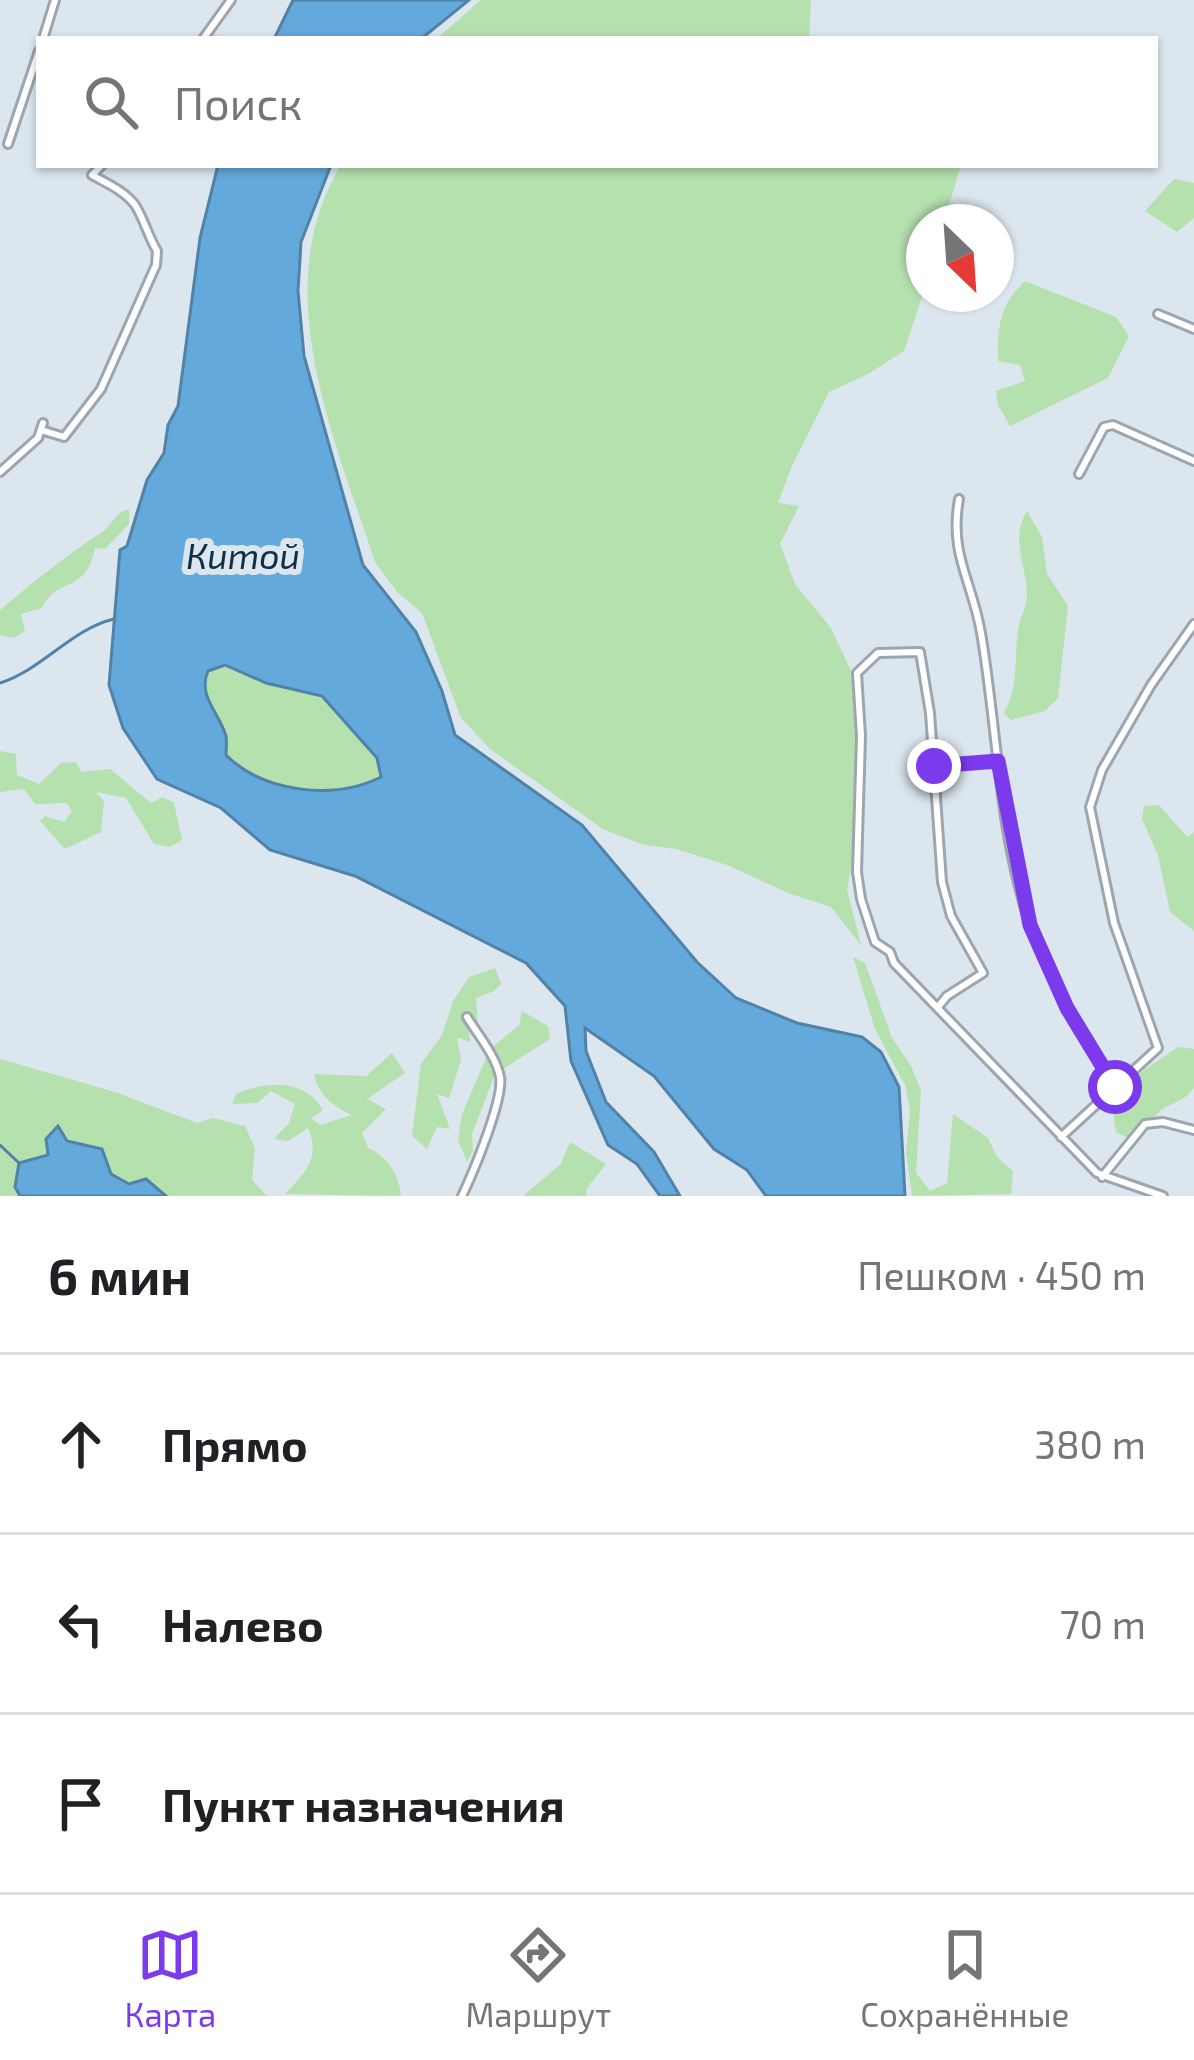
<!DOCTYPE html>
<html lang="ru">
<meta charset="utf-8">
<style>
:root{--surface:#fff;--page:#f2f2f2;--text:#202124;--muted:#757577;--line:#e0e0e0;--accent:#7c3aed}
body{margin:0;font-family:"Exo 2",sans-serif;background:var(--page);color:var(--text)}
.compass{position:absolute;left:906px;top:204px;width:108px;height:108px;border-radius:50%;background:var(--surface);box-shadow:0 3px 9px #0004;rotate:155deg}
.stop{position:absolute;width:36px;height:36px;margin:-27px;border:9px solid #7c3aed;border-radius:50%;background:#fff}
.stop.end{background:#7c3aed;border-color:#fff;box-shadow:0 3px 12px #0008}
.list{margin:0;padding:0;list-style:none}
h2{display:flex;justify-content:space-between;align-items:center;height:156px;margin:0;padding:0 48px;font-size:51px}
h2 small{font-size:39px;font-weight:400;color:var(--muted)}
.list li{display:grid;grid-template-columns:78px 1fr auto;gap:36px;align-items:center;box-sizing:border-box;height:180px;padding:0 48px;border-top:3px solid var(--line)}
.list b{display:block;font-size:45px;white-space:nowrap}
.list em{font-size:39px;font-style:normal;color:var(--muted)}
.icon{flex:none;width:66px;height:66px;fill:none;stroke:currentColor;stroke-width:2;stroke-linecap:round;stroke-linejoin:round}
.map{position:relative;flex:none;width:1194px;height:1196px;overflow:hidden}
.search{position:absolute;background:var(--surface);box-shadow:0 3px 9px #0004;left:36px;right:36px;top:36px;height:132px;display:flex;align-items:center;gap:30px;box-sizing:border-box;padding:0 42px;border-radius:0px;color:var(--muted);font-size:45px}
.sheet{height:696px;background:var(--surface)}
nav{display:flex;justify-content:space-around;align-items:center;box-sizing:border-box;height:168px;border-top:3px solid var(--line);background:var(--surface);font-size:33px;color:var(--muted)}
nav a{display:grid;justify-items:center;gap:6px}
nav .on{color:var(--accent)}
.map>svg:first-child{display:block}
.green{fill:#b5e1ae}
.water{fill:#64a9dc;stroke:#5182a7;stroke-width:3;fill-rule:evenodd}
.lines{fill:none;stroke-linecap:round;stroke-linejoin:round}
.stream{stroke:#5182a7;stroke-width:3}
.minor-casing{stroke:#9da5ad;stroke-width:12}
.minor{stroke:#fff;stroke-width:6}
.route{stroke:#7c3aed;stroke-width:15}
.labels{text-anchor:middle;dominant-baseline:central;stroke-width:12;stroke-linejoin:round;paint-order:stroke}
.water-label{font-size:36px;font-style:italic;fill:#112f44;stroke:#dce6ee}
</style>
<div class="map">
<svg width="1194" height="1196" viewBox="0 0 1194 1196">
<rect width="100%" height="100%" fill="#dce6ee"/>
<path class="green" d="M481,0h330l-2,39h-373z
M341,165h620l-17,57h-20v69l-20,60 -36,23 -39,18 -37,74 -14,37 21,3 -19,38 15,40 36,44 23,49 5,149 -12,64 14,55 -30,-38 -43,-14 -61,-28 -51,-16 -32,-4 -41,-16 -113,-80 -29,-31 -39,-105 -24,-20 -23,-31c-40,-123 -109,-274 -34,-397z
M1174,179l20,4v35l-17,14 -32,-21z
M1025,281l91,36 13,19 -21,42 -98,48 -12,-21 -2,-14 29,-10 -5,-16 -22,-4c-1,-33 2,-57 27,-80z
M129,509v15l-24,25 -10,-1c-10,48 -37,27 -53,60l-21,6 4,17 -11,7 -14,-3v-25c32,-27 66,-55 101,-77 12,-8 13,-20 28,-24z
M1027,511l15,26 5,37 21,32 -10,92 -13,13 -34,9 -7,-7c15,-27 10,-53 14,-83 2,-12 9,-24 9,-37 -1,-28 -17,-55 0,-82z
M225,665l41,18 56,13 55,62 4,19c-48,24 -118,15 -155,-22 -1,-6 1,-12 0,-18 -6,-23 -29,-41 -18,-66z
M0,751l16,3 1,21 22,9 22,-21 14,-1 7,10 28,-3 41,34 11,-6 12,6 8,37 -12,7 -16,-3 -28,-46 -30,-6 8,9 -3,31 -36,17 -25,-28 5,-5 19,6 8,-11 -5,-8 -32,1 -11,-15 -24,3z
M1159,805l28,32 7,-5v99l-24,-19 -12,-57 -16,-36 2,-13z
M853,957l12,6 27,75 19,28 10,24 -5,83 14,18 17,-8 6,-69 35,24 9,19 16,14 -2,23 -99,2 -6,-44 4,-40 -4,-25 -31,-58z
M495,968l6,16 -7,7 -18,7 2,29 -10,-4 2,19 -13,-5 4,23 -12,38 -12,-4 13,35 -13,-2 -10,22 -15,-13 9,-72 21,-29 11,-34 16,-24z
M522,1011l26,15 2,13 -55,35 -23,60 1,17 -6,11 -9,-22 4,-26 28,-65 29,-24z
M1178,1047l16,2v39l-7,8 -26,14 -27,31 -18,-9 -3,-20 8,-26z
M392,1053l13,20 -38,26 19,10 -24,24 6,15c20,9 31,26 33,48l-116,-2c20,-21 36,-36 23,-66l-20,13 -14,-2 15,-16 6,-19 -24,-13 -13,12 -26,1 4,-10c30,-13 68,-16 87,16l-12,8 9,7 32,-10c-18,-8 -35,-21 -38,-41l52,2z
M0,1059l115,33 82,31 16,-5 32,8 10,22 -3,32 15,16h-267z
M570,1142l36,22 -19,24 -1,8h-63l38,-32z"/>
<path class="water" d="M293,0h176l-48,39h-147z
M218,165h113l-30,77 -3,49 6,65 59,209 53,67 26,59 13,44 127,90 115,137 39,36 61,25 65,14 19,15 18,35 6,109h-139l-19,-26 -33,-21 -60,-73 -69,-48 1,23 20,51 48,50 26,44h-20l-23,-32 -29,-19 -37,-84 -6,-55 -39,-43 -171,-87 -85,-26 -49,-42 -64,-29 -34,-51 -14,-43 11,-135 7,-4 20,-66 17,-27 4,-28 10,-19 22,-168zM225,665l41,18 56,13 55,62 4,19c-48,24 -118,15 -155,-22 0,-6 1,-12 0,-19 -6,-22 -29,-40 -18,-65z
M58,1126l9,15 35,8 9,25 18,10 17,-5 20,17h-146l-5,-9 4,-24 29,-8 -2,-16z"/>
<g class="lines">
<path class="stream" d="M0,683c42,-13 71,-54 114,-64
M0,1145l19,18"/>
<defs>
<path id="minor" d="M43,39l12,-39
M203,39l28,-39
M8,144l31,-93
M1158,314l36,15
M41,430l23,7 37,-48 55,-124 1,-14c-9,-15 -13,-32 -22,-46 -10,-14 -29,-22 -43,-30l10,-10
M0,472l38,-34 5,-15
M1079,474l25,-47 9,-2 81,36
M959,499c-10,56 13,81 22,134 16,92 18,203 49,291 20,58 52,111 85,163
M934,766l62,-4
M938,1007l9,-11 36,-23 -32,-57 -9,-34 -12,-169 -10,-61 -42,1 -21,20 4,63 -4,136 4,27 14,43 15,10 4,11 203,210 66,23
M1061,1137l97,-89 -44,-125 -24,-116 12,-37 49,-85 43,-61
M1102,1177l43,-53 18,-2 31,8
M462,1196c11,-23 42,-97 38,-119 -4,-21 -22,-42 -33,-60"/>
</defs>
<use href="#minor" class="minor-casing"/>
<use href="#minor" class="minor"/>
</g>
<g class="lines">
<path class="route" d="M934,766l64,-5 32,164 37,83 48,79"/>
</g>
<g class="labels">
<g class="water-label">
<text x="243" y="554">Китой</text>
</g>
</g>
</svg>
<svg class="compass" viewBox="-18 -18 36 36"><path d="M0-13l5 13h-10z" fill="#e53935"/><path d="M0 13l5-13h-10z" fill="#757577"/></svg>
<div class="stop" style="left:1115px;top:1087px"></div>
<div class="stop end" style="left:934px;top:766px"></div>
<div class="search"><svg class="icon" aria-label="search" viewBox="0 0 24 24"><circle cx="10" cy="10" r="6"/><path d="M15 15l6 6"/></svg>Поиск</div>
</div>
<section class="sheet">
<h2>6 мин<small>Пешком · 450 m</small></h2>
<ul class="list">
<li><svg class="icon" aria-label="ahead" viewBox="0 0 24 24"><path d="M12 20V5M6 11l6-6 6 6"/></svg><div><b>Прямо</b></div><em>380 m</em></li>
<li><svg class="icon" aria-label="left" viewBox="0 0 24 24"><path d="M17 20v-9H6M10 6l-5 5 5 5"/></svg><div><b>Налево</b></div><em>70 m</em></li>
<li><svg class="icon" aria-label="arrive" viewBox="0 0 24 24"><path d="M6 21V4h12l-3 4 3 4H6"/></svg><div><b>Пункт назначения</b></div></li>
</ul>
</section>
<nav>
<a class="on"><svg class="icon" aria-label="map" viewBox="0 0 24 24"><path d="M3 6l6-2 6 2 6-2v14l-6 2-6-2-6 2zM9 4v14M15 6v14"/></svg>Карта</a>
<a><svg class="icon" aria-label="directions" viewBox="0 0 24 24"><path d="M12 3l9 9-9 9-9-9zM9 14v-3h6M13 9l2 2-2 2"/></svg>Маршрут</a>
<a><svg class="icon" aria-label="saved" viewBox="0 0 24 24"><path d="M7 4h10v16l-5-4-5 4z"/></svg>Сохранённые</a>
</nav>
